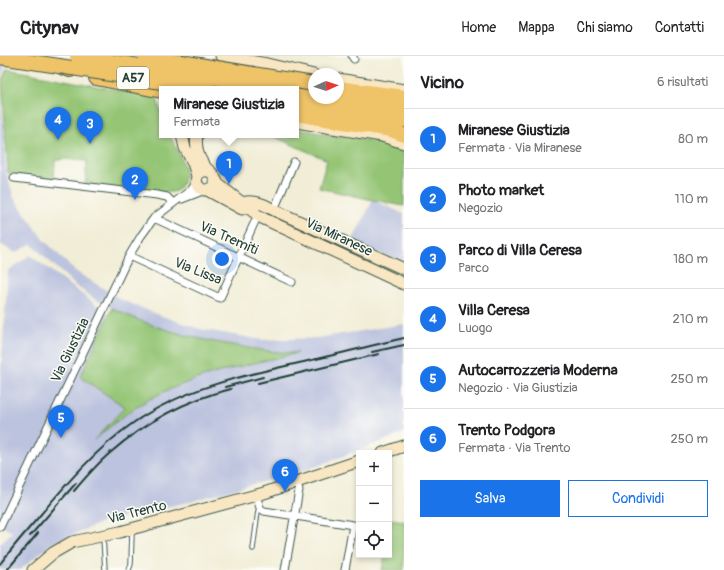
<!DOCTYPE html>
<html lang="it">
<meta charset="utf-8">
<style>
:root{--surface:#fff;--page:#f6f6f6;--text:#202124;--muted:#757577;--line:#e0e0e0;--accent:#1a73e8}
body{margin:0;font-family:Pangolin,sans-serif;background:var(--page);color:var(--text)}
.controls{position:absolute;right:12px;bottom:12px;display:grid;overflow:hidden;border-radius:0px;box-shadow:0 2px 6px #0003}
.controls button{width:36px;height:36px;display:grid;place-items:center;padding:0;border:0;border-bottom:1px solid var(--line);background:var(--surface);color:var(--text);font:20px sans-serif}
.compass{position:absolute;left:308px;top:12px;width:36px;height:36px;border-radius:50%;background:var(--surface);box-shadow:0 2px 6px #0003;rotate:87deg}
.you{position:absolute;left:222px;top:203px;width:14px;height:14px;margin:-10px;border:3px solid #fff;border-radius:50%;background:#1a73e8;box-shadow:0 0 0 6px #1a73e833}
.badge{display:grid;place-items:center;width:26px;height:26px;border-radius:50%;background:var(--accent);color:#fff;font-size:13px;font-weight:700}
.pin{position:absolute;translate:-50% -33px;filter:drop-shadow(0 1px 2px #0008)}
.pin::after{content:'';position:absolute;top:21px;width:14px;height:12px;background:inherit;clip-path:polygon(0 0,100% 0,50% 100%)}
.popup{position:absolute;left:159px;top:30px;width:140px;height:52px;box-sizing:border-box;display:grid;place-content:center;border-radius:0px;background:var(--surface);filter:drop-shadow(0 1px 3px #0005);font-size:13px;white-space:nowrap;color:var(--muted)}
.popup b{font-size:15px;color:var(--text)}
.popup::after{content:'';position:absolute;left:50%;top:100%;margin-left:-8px;border:8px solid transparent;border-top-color:var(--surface)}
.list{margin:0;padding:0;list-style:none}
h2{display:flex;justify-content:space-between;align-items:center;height:52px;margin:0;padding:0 16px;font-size:17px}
h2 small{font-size:13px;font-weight:400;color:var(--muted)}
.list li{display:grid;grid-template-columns:26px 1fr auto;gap:12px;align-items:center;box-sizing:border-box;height:60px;padding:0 16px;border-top:1px solid var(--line)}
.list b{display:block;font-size:15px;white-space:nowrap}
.list p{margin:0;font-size:13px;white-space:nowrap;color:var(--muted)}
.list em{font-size:13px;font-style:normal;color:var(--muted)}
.actions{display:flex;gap:8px;padding:12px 16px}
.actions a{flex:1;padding:9px 0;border:1px solid var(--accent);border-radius:0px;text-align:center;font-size:14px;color:var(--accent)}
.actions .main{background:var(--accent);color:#fff}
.icon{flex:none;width:22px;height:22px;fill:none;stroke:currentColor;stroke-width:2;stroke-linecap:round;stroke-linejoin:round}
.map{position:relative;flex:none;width:404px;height:514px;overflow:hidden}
header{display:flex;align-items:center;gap:24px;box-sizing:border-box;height:56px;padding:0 20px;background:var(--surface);border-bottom:1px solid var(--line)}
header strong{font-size:19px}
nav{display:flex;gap:22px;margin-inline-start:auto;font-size:14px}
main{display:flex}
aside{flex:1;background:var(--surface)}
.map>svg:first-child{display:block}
.industrial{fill:#bcc3de}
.green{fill:#94c575;stroke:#5a8154}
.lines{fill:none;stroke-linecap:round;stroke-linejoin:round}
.lane-casing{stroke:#3e574c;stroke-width:5.5}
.street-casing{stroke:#3e574c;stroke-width:9}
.secondary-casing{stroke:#3e574c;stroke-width:13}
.highway-casing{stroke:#3e574c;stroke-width:16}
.lane{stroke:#fff;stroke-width:3.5}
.street{stroke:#fff;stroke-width:7}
.secondary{stroke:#f9e7c3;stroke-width:11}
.highway{stroke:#efc469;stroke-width:14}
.rail{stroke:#1f3d34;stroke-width:2}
.highway-bridge-casing{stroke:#3e574c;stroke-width:16;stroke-linecap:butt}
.highway-bridge{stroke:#efc469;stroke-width:14}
.labels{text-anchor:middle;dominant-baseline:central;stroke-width:3;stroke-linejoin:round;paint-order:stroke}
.shield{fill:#fdfcf7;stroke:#62766e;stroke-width:1}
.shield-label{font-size:13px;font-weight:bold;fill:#1f3d34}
.street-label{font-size:14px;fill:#1f3d34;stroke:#fdfcf7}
</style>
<header>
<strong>Citynav</strong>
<nav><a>Home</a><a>Mappa</a><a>Chi siamo</a><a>Contatti</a></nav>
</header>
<main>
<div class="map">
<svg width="404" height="514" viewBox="0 0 404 514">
<rect width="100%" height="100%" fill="#fdfcf7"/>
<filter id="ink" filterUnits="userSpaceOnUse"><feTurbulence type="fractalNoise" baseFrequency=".025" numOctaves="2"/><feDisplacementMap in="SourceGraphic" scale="8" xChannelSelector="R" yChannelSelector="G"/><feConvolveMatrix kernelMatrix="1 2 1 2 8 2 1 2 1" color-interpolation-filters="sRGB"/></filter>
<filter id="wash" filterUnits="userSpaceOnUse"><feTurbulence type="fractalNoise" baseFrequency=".012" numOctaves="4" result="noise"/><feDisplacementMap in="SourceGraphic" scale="16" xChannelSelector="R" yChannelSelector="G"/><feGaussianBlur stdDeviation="0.9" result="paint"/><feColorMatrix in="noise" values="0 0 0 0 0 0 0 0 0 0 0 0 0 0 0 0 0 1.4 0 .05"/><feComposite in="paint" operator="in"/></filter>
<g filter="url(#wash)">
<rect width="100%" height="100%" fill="#f1edd6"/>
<path class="industrial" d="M0,0h7l-1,9 -6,15 6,92 8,26 30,42 31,31 47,29 37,15 41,14 63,11 55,-2 86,-14v109l-95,36 -116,32 -88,20 -54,23 -31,26h-20v-26l12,-12 -12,-7v-141l8,-113 22,-16 78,59 -28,63 45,30 -30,31 40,-30 13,-8 32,-15 42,-14 74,-17 -30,-3 -55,-9 -44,-12 -36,-12 -35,-18 -20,-14 -45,-42 -16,9 -15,-9z
M373,144l31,14v51l-52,-24z"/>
<path class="green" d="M7,13l115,22 34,5 6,20v19h8c4,10 11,20 14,31 2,7 0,21 -8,25 -10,5 -76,-5 -91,-7l2,-23 -24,-2 -8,2 -1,18 -44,-4 -2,-3 -6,-92z
M296,73l104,16 4,3v58l-31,-6 -54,-12 8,-28 -57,-25h26z
M112,252c40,20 82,31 126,38 20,4 40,7 60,7 -51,12 -104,22 -150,47 -20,11 -37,26 -54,40l31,-33 -45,-30z
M392,463l12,2v49h-22l3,-15h4v-22z"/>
</g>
<g filter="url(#ink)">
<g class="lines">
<defs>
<path id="lane" d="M103,481l2,33
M253,493l5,-38 2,-3
M129,514l2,-6 1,-33"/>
<path id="street" d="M352,0l2,3
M14,122l143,17 10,2 6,6
M182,143l23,-9
M274,154l20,-48
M154,162l138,64
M129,200l91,42 37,-81
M256,439l4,13 4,3 89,14 -8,45
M0,471l129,-271 12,-20 13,-18 38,-29 4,-6
M285,514l14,-80 -2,-7"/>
<path id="secondary" d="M221,0l46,8 47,11
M338,23l66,11
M296,66l86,14 22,7
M182,79l3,13 8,15 4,13
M197,79c-2,13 1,25 11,35 3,3 7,4 7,9 2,9 -7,13 -14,10l-5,-6 1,-7 4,-5h9
M216,124l2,4 42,33 144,67
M207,134l35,19
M242,146c4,1 6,-1 10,0 8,0 15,4 22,8l130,59
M383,397l21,-7
M33,514l20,-17 19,-11 48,-10 144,-39 95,-32"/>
<path id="highway" d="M0,1l59,9 11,4
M96,22l66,13
M338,32l66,9
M296,35l18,3
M338,42l66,11
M296,47l108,17
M296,58l95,16 13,5"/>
</defs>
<use href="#lane" class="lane-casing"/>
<use href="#street" class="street-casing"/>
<use href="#secondary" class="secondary-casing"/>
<use href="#highway" class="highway-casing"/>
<use href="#lane" class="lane"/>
<use href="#street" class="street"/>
<use href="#secondary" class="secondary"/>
<use href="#highway" class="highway"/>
<path class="rail" d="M372,296l32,-7
M258,327l121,-29
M225,331l38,-10
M74,435c11,-13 23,-27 36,-38 34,-30 76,-53 121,-64
M30,480l46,-53
M0,508c12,-16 24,-30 37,-45 29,-35 59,-70 96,-96 53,-37 118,-49 179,-63 31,-7 61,-15 92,-22
M7,514l31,-37"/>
<defs>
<path id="highway-bridge" d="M77,0l207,33
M146,2l35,4 133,22
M59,10l148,23"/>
</defs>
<use href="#highway-bridge" class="highway-bridge-casing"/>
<use href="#highway-bridge" class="highway-bridge"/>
</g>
</g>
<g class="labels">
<rect class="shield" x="117" y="11" width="32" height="22" rx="3"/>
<g class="shield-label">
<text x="133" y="22">A57</text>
</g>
<g class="street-label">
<text transform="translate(339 181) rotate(25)">Via Miranese</text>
<text transform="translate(229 182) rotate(24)">Via Tremiti</text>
<text transform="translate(198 215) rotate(22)">Via Lissa</text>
<text transform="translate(70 294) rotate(-64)">Via Giustizia</text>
<text transform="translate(137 456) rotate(-14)">Via Trento</text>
</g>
</g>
</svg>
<div class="controls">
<button>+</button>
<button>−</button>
<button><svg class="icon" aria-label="locate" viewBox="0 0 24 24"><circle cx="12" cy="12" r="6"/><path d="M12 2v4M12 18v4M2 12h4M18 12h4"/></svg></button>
</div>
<svg class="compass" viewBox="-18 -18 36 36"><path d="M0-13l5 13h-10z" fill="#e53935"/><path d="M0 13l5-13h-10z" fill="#757577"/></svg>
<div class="you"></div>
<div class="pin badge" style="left:229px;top:128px">1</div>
<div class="popup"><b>Miranese Giustizia</b>Fermata</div>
<div class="pin badge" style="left:135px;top:144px">2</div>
<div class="pin badge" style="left:90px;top:88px">3</div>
<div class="pin badge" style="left:58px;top:84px">4</div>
<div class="pin badge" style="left:61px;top:382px">5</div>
<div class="pin badge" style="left:285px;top:436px">6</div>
</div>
<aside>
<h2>Vicino<small>6 risultati</small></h2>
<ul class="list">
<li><span class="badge">1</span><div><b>Miranese Giustizia</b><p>Fermata · Via Miranese</p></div><em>80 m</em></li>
<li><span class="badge">2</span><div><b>Photo market</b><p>Negozio</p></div><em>110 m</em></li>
<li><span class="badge">3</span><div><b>Parco di Villa Ceresa</b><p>Parco</p></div><em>180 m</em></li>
<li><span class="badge">4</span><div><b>Villa Ceresa</b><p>Luogo</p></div><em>210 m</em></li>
<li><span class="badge">5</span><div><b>Autocarrozzeria Moderna</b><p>Negozio · Via Giustizia</p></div><em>250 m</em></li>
<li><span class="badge">6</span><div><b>Trento Podgora</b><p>Fermata · Via Trento</p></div><em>250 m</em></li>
</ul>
<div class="actions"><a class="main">Salva</a><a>Condividi</a></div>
</aside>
</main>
